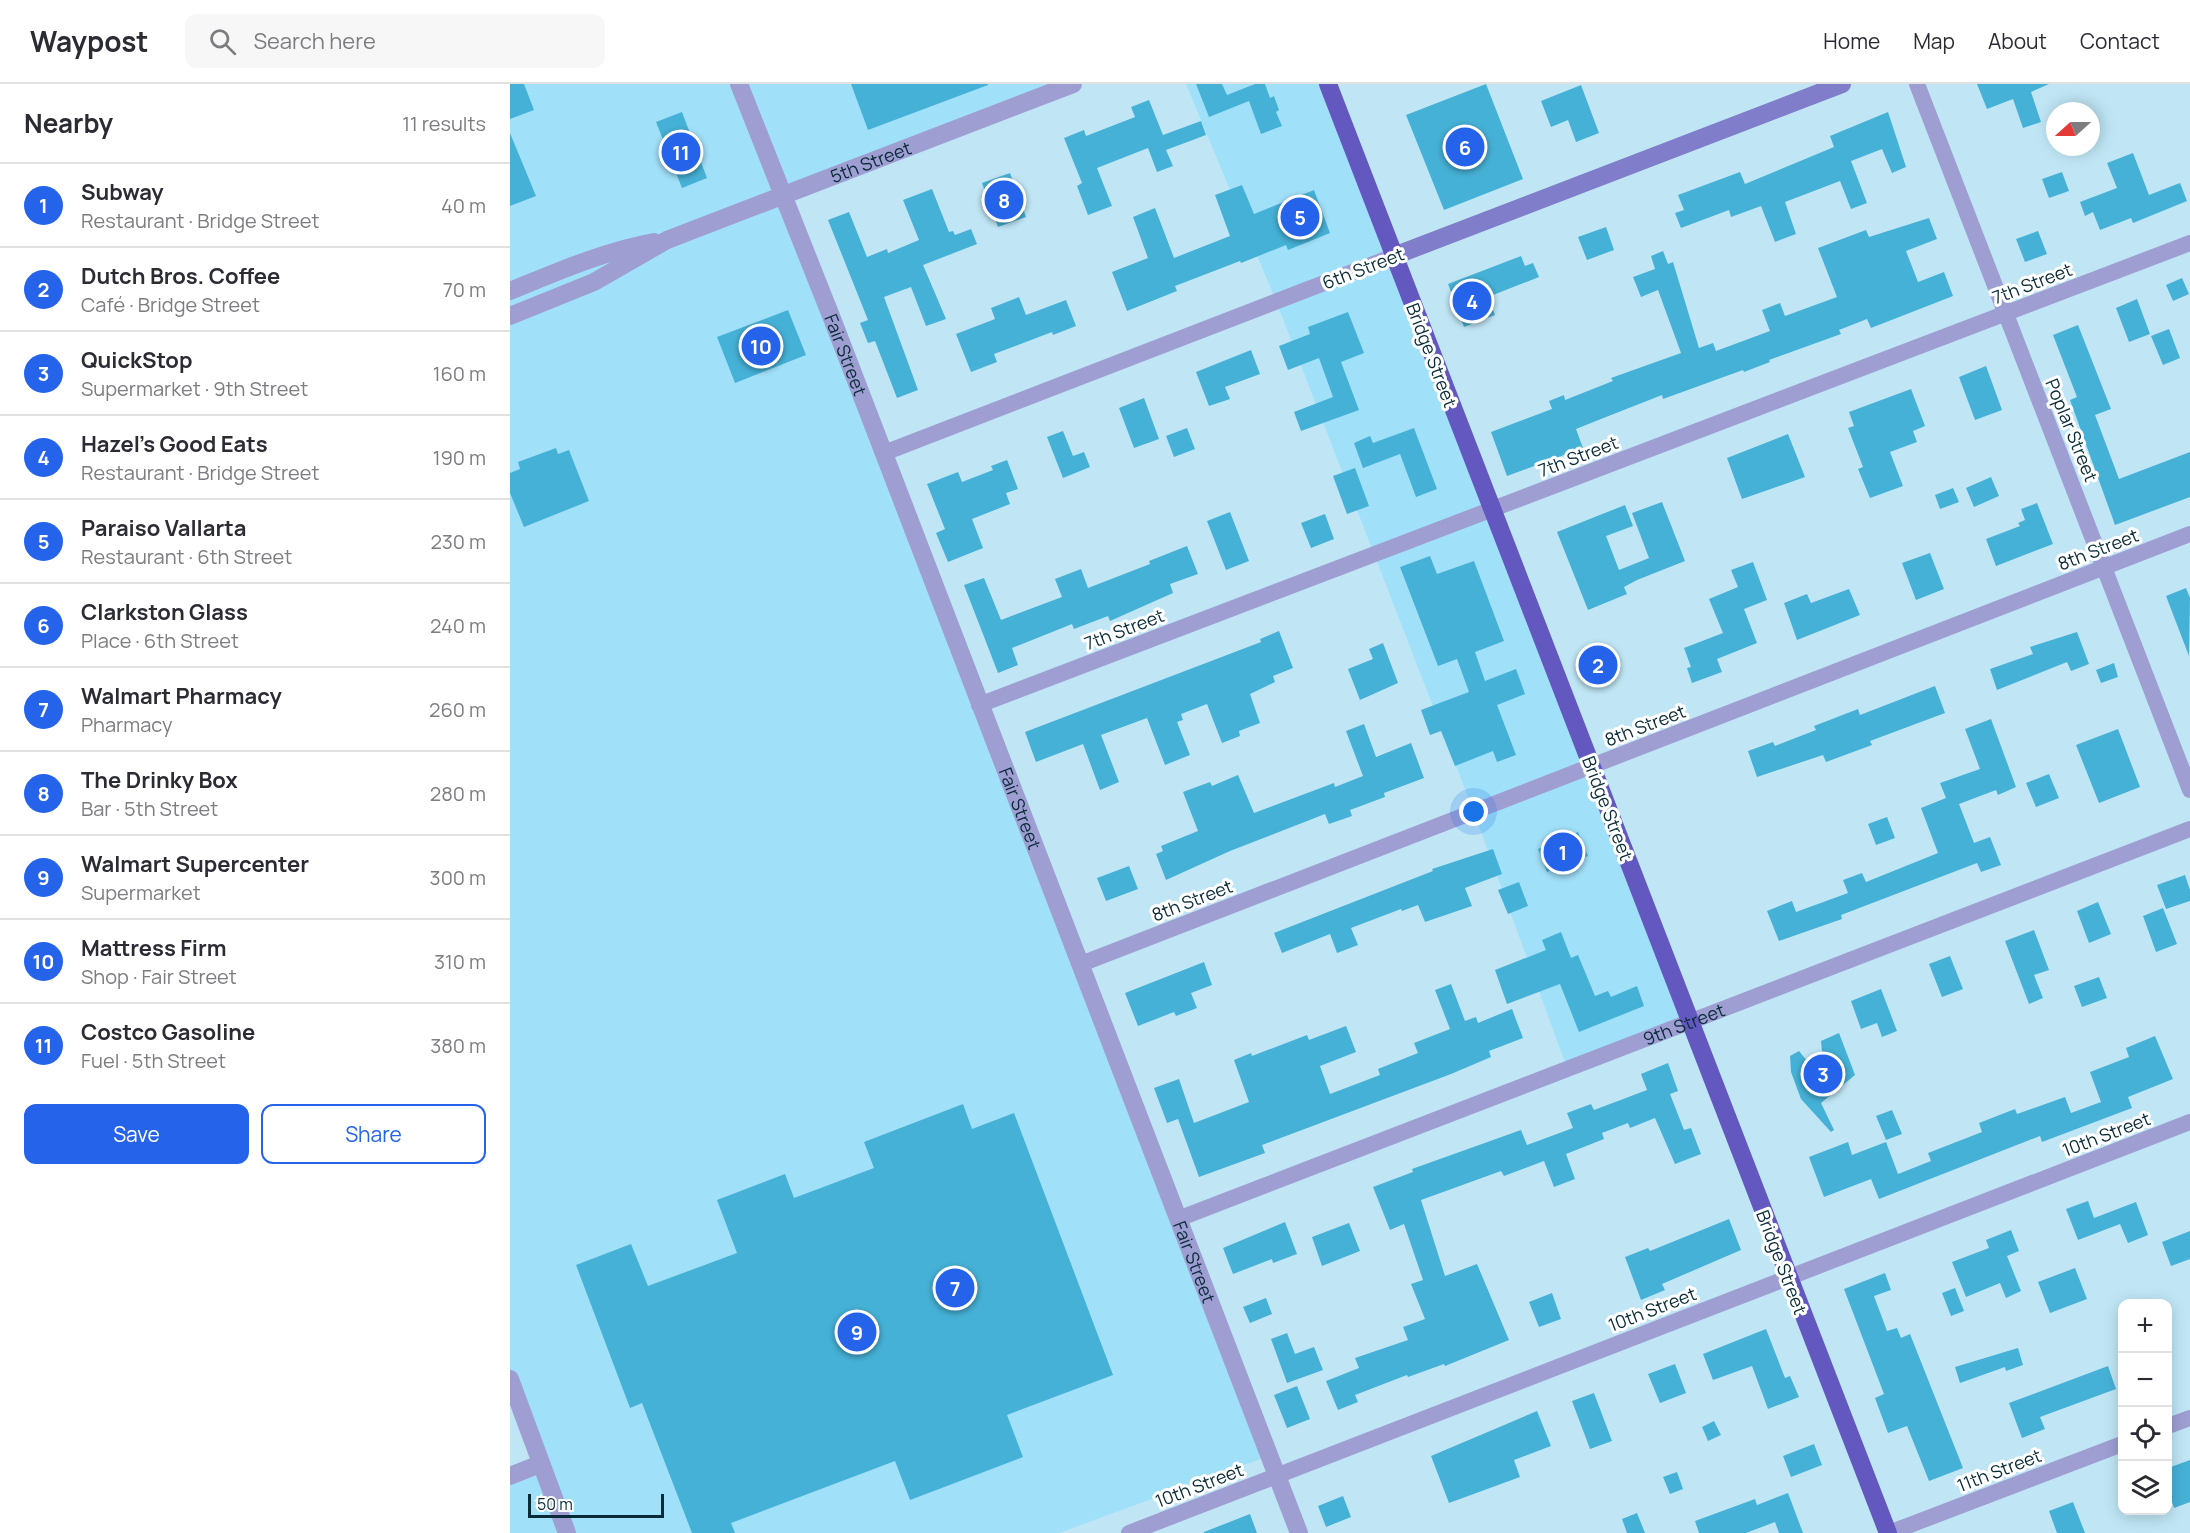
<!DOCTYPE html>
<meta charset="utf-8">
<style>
:root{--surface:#fff;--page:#f7f7f7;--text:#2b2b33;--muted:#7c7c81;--line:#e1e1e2;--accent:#2563eb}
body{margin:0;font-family:Manrope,sans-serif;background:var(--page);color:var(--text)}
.controls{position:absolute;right:18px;bottom:18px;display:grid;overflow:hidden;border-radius:12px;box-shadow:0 3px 15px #0003}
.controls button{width:54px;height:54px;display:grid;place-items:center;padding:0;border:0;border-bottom:2px solid var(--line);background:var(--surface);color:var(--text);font:30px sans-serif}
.compass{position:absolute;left:1536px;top:18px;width:54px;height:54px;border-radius:50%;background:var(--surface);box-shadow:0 3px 15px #0003;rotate:249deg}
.scale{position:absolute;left:18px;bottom:15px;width:136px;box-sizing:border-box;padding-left:6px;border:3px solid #092b37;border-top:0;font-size:16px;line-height:21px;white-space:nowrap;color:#092b37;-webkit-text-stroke:4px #fff;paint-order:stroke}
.you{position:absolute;left:964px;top:728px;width:21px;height:21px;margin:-15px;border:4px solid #fff;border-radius:50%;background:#1a73e8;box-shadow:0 0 0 9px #1a73e833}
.badge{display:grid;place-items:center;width:39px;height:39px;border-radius:50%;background:var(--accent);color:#fff;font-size:20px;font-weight:700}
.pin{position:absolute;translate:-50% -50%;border:3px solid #fff;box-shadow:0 2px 6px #0006}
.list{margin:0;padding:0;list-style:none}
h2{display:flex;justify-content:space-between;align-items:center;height:78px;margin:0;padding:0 24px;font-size:26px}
h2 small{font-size:20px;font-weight:400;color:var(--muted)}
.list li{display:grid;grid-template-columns:39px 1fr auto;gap:18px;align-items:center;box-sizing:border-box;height:84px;padding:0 24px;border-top:2px solid var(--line)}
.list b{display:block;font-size:22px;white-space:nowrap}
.list p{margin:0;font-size:20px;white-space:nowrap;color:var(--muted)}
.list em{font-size:20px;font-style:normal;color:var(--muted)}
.actions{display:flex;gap:12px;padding:18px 24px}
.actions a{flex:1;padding:14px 0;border:2px solid var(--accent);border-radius:12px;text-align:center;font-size:21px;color:var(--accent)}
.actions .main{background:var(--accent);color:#fff}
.icon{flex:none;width:33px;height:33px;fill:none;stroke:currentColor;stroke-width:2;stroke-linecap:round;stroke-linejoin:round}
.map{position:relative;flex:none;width:1680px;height:1449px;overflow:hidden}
header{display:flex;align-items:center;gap:36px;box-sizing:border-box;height:84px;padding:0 30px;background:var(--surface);border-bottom:2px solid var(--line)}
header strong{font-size:28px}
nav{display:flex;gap:33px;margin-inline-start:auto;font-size:21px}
.search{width:420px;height:54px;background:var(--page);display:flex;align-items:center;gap:15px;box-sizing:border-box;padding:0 21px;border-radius:12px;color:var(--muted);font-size:22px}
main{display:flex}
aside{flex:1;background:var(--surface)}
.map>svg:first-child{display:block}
.built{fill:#a1e0f9}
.building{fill:#46b1d6}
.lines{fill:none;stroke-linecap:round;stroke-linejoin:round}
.minor{stroke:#9e9ed3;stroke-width:16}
.tertiary{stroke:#9e9ed3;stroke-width:18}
.secondary{stroke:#807eca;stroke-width:18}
.trunk{stroke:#6358c0;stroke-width:18}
.labels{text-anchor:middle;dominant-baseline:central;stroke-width:6;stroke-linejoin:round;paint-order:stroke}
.street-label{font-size:18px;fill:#092b37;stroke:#fff}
</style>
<header>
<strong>Waypost</strong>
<div class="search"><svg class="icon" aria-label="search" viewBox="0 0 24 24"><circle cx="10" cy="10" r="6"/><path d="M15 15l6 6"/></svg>Search here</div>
<nav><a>Home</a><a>Map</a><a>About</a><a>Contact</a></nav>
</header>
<main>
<aside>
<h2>Nearby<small>11 results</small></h2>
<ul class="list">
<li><span class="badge">1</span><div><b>Subway</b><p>Restaurant · Bridge Street</p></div><em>40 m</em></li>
<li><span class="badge">2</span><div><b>Dutch Bros. Coffee</b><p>Café · Bridge Street</p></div><em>70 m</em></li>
<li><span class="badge">3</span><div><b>QuickStop</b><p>Supermarket · 9th Street</p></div><em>160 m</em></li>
<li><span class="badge">4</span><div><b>Hazel’s Good Eats</b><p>Restaurant · Bridge Street</p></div><em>190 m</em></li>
<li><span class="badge">5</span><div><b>Paraiso Vallarta</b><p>Restaurant · 6th Street</p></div><em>230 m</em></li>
<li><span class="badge">6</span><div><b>Clarkston Glass</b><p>Place · 6th Street</p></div><em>240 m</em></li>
<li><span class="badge">7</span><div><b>Walmart Pharmacy</b><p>Pharmacy</p></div><em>260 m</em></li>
<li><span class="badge">8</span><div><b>The Drinky Box</b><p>Bar · 5th Street</p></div><em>280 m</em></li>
<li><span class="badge">9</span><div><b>Walmart Supercenter</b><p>Supermarket</p></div><em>300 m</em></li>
<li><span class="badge">10</span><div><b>Mattress Firm</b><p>Shop · Fair Street</p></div><em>310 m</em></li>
<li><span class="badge">11</span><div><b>Costco Gasoline</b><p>Fuel · 5th Street</p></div><em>380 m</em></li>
</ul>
<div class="actions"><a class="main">Save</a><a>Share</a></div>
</aside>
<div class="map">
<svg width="1680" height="1449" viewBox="0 0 1680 1449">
<rect width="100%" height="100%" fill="#c0e6f5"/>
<path class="built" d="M0,0h563l-291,111 487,1261 -210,77h-549v-57l30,-12 -30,-85z
M676,0h141l362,937 -122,47 -93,-256 -198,-511z"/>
<path class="building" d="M0,0h14l10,26 -24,9z
M341,0h137v1l-120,45z
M686,0h26l5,11 28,-11h10l5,14 4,-2 5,14 -3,2 6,14 -21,8 -12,-33 -40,16z
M976,0l37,95 -79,31 -38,-95z
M1467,0h72l-18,8 10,30 -18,6 -10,-29 -26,10z
M1071,1l18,48 -23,9 -8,-22 -17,7 -10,-26z
M639,16l14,35 38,-14 5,14 -40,15 7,16 -16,6 -9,-24 -51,20 15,38 -24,9 -11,-29 5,-3 -18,-45 20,-8 2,6 49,-19 -4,-10z
M172,28l25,66 -25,10 -26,-66z
M1378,28l18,55 -14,6 -10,-24 -31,12 16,42 -16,6 -11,-28 -55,21 11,32 -21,8 -14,-36 -30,11 -2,-7 -48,18 -6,-15 9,-3 -6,-15 62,-23 5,12 89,-37 -4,-11z
M0,49l26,63 -26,10z
M1623,69l16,42 31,-12 7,18 -54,22 -2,-5 -31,12 -7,-18 -8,4 -5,-14 37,-14 -10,-25z
M1552,88l7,19 -20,7 -7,-19z
M500,89l16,44 -28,10 -16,-44z
M732,101l12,29 60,-24 16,43 -42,17 -2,-5 -45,18 -1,-2 -65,25 2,5 -50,20 -15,-39 36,-14 -15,-41 22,-9 19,50 56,-22 -15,-41z
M422,105l17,43 4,-1 2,4 16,-6 6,15 -54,21 23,54 -20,7 -15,-39 -27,10 34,93 -21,8 -22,-57 -7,2 -8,-20 8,-3 -40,-100 21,-8 18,45 20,-8 1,4 31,-13 -16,-40z
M1419,134l8,21 -31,12 12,31 26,-10 9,24 -82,32 -4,-9 -28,11 2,4 -72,26 1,2 -26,10 -1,-2 -80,29 -1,-4 -56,22 -30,12 7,19 -76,28 -16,-44 61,-23 -3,-8 15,-6 1,5 48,-19 -2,-3 70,-25 -23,-63 -17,7 -8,-20 22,-8 -4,-13 12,-5 5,13 5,-2 26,86 14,-5 3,8 54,-20 -8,-21 18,-7 5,13 52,-19 -19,-49 48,-18 3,7z
M1096,143l8,23 -27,10 -9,-23z
M1528,147l9,23 -22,8 -9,-23z
M1011,172l4,10 8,-3 6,14 -51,20 7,18 -31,12 -16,-43z
M1672,194l7,16 -16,7 -7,-16z
M509,213l7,18 40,-15 10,26 -23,9 -1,-3 -58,22 3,8 -26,10 -15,-38 39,-15 -4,-11z
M1627,215l13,35 -21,8 -13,-34z
M278,226l18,45 -71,28 -18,-46z
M838,228l16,41 -23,9 18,48 -58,21 -7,-19 39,-15 -14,-39 -31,12 -9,-24 31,-12 -2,-7z
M1568,241l33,84 -16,6 24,64 71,-27v45l-75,28 -45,-125 7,-3 -24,-62z
M1659,245l11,29 -17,7 -12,-29z
M741,266l9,24 -35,13 5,12 -21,7 -13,-34z
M1476,282l16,44 -27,10 -16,-43z
M1401,305l14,37 -12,5 4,11 -27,10 13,34 -33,12 -12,-29 5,-2 -15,-39 6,-2 -5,-14z
M634,314l15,41 -25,9 -15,-40z
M677,344l8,21 -21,8 -8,-21z
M904,344l23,61 -21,8 -16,-43 -37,14 -9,-25 16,-7 3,7z
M553,347l10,25 11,-4 6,15 -27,11 -16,-41z
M1278,350l17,43 -63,22 -15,-41z
M46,364l2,6 11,-4 20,51 -65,26 -14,-34v-20l10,-4 -2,-7z
M497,376l11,29 -12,4 4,11 -38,15 11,29 -35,14 -12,-29 9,-4 -18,-45 31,-12 4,10 31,-12 -2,-4z
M845,384l14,38 -22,8 -14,-38z
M1481,393l8,19 -25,11 -8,-19z
M1443,404l6,14 -19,7 -5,-14z
M1152,418l23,59 -48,19 -13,7 3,7 -39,16 -31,-78 68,-27 8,21 -27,10 13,34 30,-12 -17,-45z
M1527,419l16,41 -57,22 -10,-27 34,-13 -2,-3 7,-3 -4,-11z
M720,428l19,49 -23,9 -19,-49z
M815,430l9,25 -23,9 -10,-25z
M677,462l11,28 -28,10 3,9 -63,28 -2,-5 -34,13 -2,-5 -60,24 6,17 -20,8 -34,-88 20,-7 17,42 61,-23 -7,-18 26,-10 7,19 62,-24 -1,-3z
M1420,469l14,36 -28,11 -14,-37z
M920,472l7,18 37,-13 30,80 -29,11 10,29 31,-12 9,25 -28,11 19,50 -19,7 -4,-11 -38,15 -14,-35 -11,4 -9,-25 48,-18 -12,-33 -19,7 -38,-99z
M1243,478l14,38 -23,9 13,34 -40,16 5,13 -30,11 -5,-15 4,-1 -7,-19 39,-15 -14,-34 29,-12 -7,-17z
M1676,504l4,10 -1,58 -23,-60z
M1339,505l11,26 -63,25 -13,-37 23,-9 4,9z
M769,547l14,37 -20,8 2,6 -25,12 10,29 -21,8 1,5 -18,7 -15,-39 -26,10 2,6 -6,2 13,33 -25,10 -18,-47 -46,17 18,47 -19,8 -17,-46 -47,18 -11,-30 236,-90 -1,-3z
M1567,548l12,32 -18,7 -4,-9 -70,28 -7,-21 43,-15 -3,-7z
M873,559l15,40 -38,17 -12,-31 25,-10 -4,-10z
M1604,579l4,14 -17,6 -5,-13z
M1425,602l10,27 -75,28 2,4 -46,17 -3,-7 -66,22 -9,-26 25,-9 2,4 41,-16 -2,-4 44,-17 2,6z
M1481,635l25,68 -18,8 -2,-5 -37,14 15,39 16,-6 11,28 -20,7 -4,-9 -136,52 1,4 -63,22 -12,-30 25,-10 4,11 52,-19 -5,-13 19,-7 4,9 72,-29 -17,-45 25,-10 -6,-15 40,-14 -15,-40z
M854,640l12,33 35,-14 13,35 -40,15 1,4 -35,13 2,6 -23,8 -4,-10 -95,37 -64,29 -10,-26 7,-3 -2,-5 37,-15 -15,-39 27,-10 2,4 26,-11 16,38 80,-30 1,4 28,-11 -17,-45z
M1608,645l22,58 -41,16 -23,-58z
M1539,690l10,24 -23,9 -10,-24z
M1377,733l8,21 -19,7 -8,-21z
M1068,748l10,24 -41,16 -9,-23z
M983,765l9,25 -37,14 7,18 -47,16 -7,-17 -16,6 -1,-2 -50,19 7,17 -21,8 -7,-19 -48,19 -8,-20 159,-62 -1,-2z
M619,782l9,23 -32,12 -9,-23z
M1675,791l5,15v11l-24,8 -9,-24z
M1009,798l9,24 -20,8 -10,-24z
M1588,818l13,32 -22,9 -12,-32z
M1653,824l14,36 -21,8 -13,-36z
M1524,846l15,40 -15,5 9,23 -14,6 -24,-63z
M1051,848l10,26 7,-3 17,41 13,-5 3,6 26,-11 7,20 -65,26 -19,-48 -53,20 -12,-34 51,-20 -4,-10z
M1440,872l13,33 -21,8 -13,-33z
M694,878l8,23 -21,8 6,15 -21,8 -2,-4 -36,14 -13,-33z
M1589,893l8,21 -25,9 -8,-21z
M941,900l14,37 11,-4 2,6 34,-14 11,29 -34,13 2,6 -40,17 -189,71 3,8 -66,24 -21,-58 -11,4 -13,-35 25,-9 15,44 55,-21 -15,-42 17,-7 1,3 55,-21 2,5 37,-14 10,26 -36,14 10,28 50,-19 -2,-6 40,-16 -4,-10 36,-14 -15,-39z
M1371,905l16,42 -15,6 -5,-14 -16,6 -10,-28z
M1329,949l16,42 -34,28 13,27 -3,2 -30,-33 -10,-27 -1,-16 9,-5 26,32 -4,-42z
M1645,952l18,43 -45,18 4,11 -90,34 -2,-6 -161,63 -8,-20 -47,18 -15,-40 39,-15 4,13 34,-13 12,32 33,-13 -3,-8 54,-21 -3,-9 36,-14 2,5 48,-17 6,16 30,-11 -11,-30 39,-15 -3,-9z
M1158,979l10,28 -8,3 14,36 7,-2 10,26 -26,10 -20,-46 -25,10 -2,-5 -26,10 2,6 -38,15 9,25 -21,8 -10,-26 -40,15 -3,-5 -80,29 24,76 32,-12 32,76 -64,26 -1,-2 -36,13 -1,-2 -52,20 3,7 -20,8 -12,-29 33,-13 -4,-10 53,-18 -5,-13 22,-8 -14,-35 12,-4 -19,-56 -14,6 -17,-43 40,-15 -1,-3 109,-39 6,15 46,-17 -6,-15 24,-9 3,6 53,-20 -6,-16z
M453,1020l9,25 42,-16 99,262 -106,40 16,42 -113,43 -15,-39 -164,62 4,10h-43l-50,-130 -12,5 -54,-143 55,-21 17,42 89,-33 -20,-53 68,-26 9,24 80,-30 -10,-26z
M1382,1026l10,24 -16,6 -10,-24z
M1578,1117l6,17 42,-16 12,33 -20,8 -8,-19 -42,16 -12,-31z
M1219,1135l12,31 -79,34 3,6 -24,10 -16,-43 23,-9 2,3z
M775,1138l12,32 -24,9 -1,-4 -39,15 -10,-26z
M839,1139l11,28 -38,15 -10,-29z
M1501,1146l8,21 -12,5 14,35 -15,7 -6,-15 -34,14 -14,-35 37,-14 -3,-8z
M1680,1147v28l-19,7 -9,-24z
M1565,1184l12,31 -37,14 -12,-31z
M1375,1189l6,17 -17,6 13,35 10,-3 4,10 9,-4 53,134 -34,13 -22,-55 -19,7 -13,-35 9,-4 -40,-105z
M1445,1204l9,23 -13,5 -9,-23z
M1042,1209l9,26 -22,8 -10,-25z
M756,1214l6,16 -22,9 -7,-16z
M1256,1245l19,49 5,-2 9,21 -31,12 -16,-43 -39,14 -10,-26z
M777,1249l8,21 19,-7 9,23 -36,13 -16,-44z
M1508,1264l5,17 -17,6 -1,-4 -45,16 -5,-16z
M1165,1280l11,29 -26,10 -12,-29z
M1598,1282l8,23 -76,28 5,12 -23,9 -13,-35z
M787,1302l13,33 -23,9 -13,-33z
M1084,1309l18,48 -22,8 -18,-48z
M1027,1327l14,35 -37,14 6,17 -71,26 -18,-47z
M1204,1337l7,14 -13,6 -6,-14z
M1304,1360l8,21 -31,12 -8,-21z
M1680,1376v42l-16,6 -6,-19v-21z
M1167,1388l6,17 -13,5 -7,-17z
M1278,1409l15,40h-24l-4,-11 -29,11h-47l-4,-12 60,-22 2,6z
M833,1412l8,21 -25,10 -8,-21z
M1563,1418l12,31h-28l-8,-22z
M1127,1429l8,20h-18l-5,-14z
M740,1430l7,19h-53v-1z"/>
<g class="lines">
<g class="minor">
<path d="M1407,0l273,706"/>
<path d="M374,369l510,-197"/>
<path d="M469,621l1211,-462"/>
<path d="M571,880l1109,-430"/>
<path id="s1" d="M668,1135l1012,-390"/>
<path d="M1658,1342l22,-8"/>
<path d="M619,1449l1061,-411"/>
<path d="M1379,1449l233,-89"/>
</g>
<g class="tertiary">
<path id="s2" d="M229,0l94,237 466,1212"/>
<path d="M0,207c47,-19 94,-40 144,-49"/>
<path id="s3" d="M0,232l84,-34 73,-42 406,-156"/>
<path d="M0,1295l57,154"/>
<path d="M0,1392l30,-12"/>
</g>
<path class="secondary" d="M884,172l448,-172"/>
<path class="trunk" d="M818,0l560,1449"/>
</g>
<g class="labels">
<g class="street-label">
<text stroke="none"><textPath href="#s3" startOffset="393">5th Street</textPath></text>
<text transform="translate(853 184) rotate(-21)">6th Street</text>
<text transform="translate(1522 199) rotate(-21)">7th Street</text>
<text stroke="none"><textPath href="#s2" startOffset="291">Fair Street</textPath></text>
<text transform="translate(922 271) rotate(69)">Bridge Street</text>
<text transform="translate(1562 346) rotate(68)">Poplar Street</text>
<text transform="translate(1068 372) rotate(-21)">7th Street</text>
<text transform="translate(1588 465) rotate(-21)">8th Street</text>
<text transform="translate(614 545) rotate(-21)">7th Street</text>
<text transform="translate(1135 641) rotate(-21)">8th Street</text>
<text stroke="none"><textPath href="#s2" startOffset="777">Fair Street</textPath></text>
<text transform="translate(1098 724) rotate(69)">Bridge Street</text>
<text transform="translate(682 816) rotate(-21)">8th Street</text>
<text stroke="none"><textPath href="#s1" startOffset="542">9th Street</textPath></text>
<text transform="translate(1596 1050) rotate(-21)">10th Street</text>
<text stroke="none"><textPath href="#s2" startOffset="1263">Fair Street</textPath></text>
<text transform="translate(1272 1178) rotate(69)">Bridge Street</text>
<text transform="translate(1142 1225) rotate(-21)">10th Street</text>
<text transform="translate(1489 1386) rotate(-21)">11th Street</text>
<text transform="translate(689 1401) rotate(-21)">10th Street</text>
</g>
</g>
</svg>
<div class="controls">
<button>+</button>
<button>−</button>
<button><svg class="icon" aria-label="locate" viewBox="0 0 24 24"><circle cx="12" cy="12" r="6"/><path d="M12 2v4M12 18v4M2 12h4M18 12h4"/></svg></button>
<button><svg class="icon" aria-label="layers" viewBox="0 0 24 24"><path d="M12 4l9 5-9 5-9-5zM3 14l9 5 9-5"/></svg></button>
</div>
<svg class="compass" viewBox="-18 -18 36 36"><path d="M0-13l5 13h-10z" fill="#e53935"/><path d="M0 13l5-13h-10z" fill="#7c7c81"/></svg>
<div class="scale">50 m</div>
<div class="you"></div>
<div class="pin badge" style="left:1053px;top:768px">1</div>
<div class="pin badge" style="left:1088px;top:581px">2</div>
<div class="pin badge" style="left:1313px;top:990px">3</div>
<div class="pin badge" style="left:962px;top:217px">4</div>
<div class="pin badge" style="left:790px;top:133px">5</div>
<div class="pin badge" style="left:955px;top:63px">6</div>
<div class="pin badge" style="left:445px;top:1204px">7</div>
<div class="pin badge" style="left:494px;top:116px">8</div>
<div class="pin badge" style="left:347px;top:1248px">9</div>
<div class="pin badge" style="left:251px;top:262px">10</div>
<div class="pin badge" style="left:171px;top:68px">11</div>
</div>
</main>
